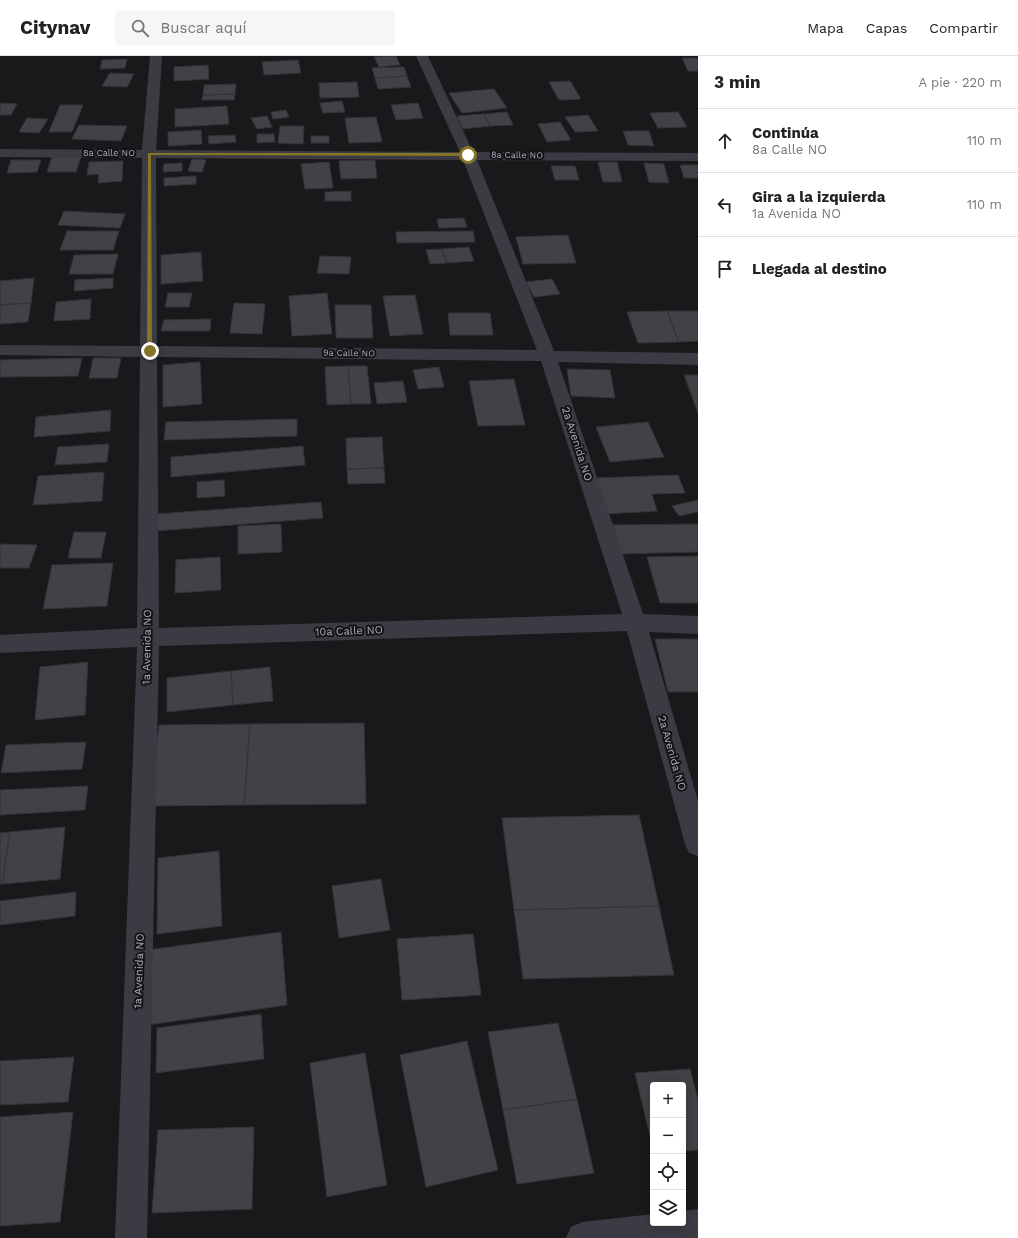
<!DOCTYPE html>
<html lang="es">
<meta charset="utf-8">
<style>
:root{--surface:#fff;--page:#f6f6f6;--text:#222;--muted:#767676;--line:#e0e0e0}
body{margin:0;font-family:"Work Sans",sans-serif;background:var(--page);color:var(--text)}
.controls{position:absolute;right:12px;bottom:12px;display:grid;overflow:hidden;border-radius:4px;box-shadow:0 2px 10px #0003}
.controls button{width:36px;height:36px;display:grid;place-items:center;padding:0;border:0;border-bottom:1px solid var(--line);background:var(--surface);color:var(--text);font:20px sans-serif}
.stop{position:absolute;width:12px;height:12px;margin:-9px;border:3px solid #857527;border-radius:50%;background:#fff}
.stop.end{background:#857527;border-color:#fff;box-shadow:0 1px 4px #0008}
.list{margin:0;padding:0;list-style:none}
h2{display:flex;justify-content:space-between;align-items:center;height:52px;margin:0;padding:0 16px;font-size:17px}
h2 small{font-size:13px;font-weight:400;color:var(--muted)}
.list li{display:grid;grid-template-columns:26px 1fr auto;gap:12px;align-items:center;box-sizing:border-box;height:64px;padding:0 16px;border-top:1px solid var(--line)}
.list b{display:block;font-size:15px;white-space:nowrap}
.list p{margin:0;font-size:13px;white-space:nowrap;color:var(--muted)}
.list em{font-size:13px;font-style:normal;color:var(--muted)}
.icon{flex:none;width:22px;height:22px;fill:none;stroke:currentColor;stroke-width:2;stroke-linecap:round;stroke-linejoin:round}
.map{position:relative;flex:none;width:698px;height:1182px;overflow:hidden}
header{display:flex;align-items:center;gap:24px;box-sizing:border-box;height:56px;padding:0 20px;background:var(--surface);border-bottom:1px solid var(--line)}
header strong{font-size:19px}
nav{display:flex;gap:22px;margin-inline-start:auto;font-size:14px}
.search{width:280px;height:36px;background:var(--page);display:flex;align-items:center;gap:10px;box-sizing:border-box;padding:0 14px;border-radius:4px;color:var(--muted);font-size:15px}
main{display:flex}
aside{flex:1;background:var(--surface)}
.map>svg:first-child{display:block}
.building{fill:#414146;stroke:#343338}
.lines{fill:none;stroke-linecap:round;stroke-linejoin:round}
.minor{fill:#3c3b43;fill-rule:evenodd}
.route{fill:#857527}
.labels{text-anchor:middle;dominant-baseline:central;stroke-width:4;stroke-linejoin:round;paint-order:stroke}
.far-street-label{font-size:9px;fill:#aaadbc;stroke:#141417}
.street-label{font-size:11px;fill:#aaadbc;stroke:#141417}
</style>
<header>
<strong>Citynav</strong>
<div class="search"><svg class="icon" aria-label="search" viewBox="0 0 24 24"><circle cx="10" cy="10" r="6"/><path d="M15 15l6 6"/></svg>Buscar aquí</div>
<nav><a>Mapa</a><a>Capas</a><a>Compartir</a></nav>
</header>
<main>
<div class="map">
<svg width="698" height="1182" viewBox="0 0 698 1182">
<rect width="100%" height="100%" fill="#19191c"/>
<path class="building" d="M396,0l4,9 -21,2 -5,-10z
M682,2h16v13h-10z
M127,3l-2,9 -25,1 2,-9z
M298,4l3,13 -37,2 -2,-13z
M208,9l1,14 -35,2v-14z
M404,11l3,9 -32,2 -3,-10z
M110,17l24,1 -7,13 -25,-1z
M407,20l4,11 -33,2 -3,-11z
M570,25l11,18 -22,1 -10,-18z
M357,26l2,15 -39,1 -1,-15z
M236,28l-1,10 -32,1 1,-10z
M494,33l13,19 -45,5 -13,-20z
M235,38l-1,6h-32l1,-5z
M342,45l3,11 -22,1 -3,-10z
M0,47l17,1 -6,11h-11z
M418,47l5,15 -27,2 -5,-15z
M60,49h23l-11,27h-23z
M227,50l2,18 -54,3v-18z
M286,54l3,7 -16,2 -2,-7z
M507,56l6,13 -23,1 -6,-12z
M678,56l9,15 -29,1 -8,-15z
M484,58l6,12 -27,3 -6,-13z
M588,59l10,16 -23,1 -10,-15z
M267,60l5,11 -15,2 -6,-11z
M376,61l6,25 -33,1 -4,-25z
M27,62l21,1 -9,14 -20,-1z
M560,66l11,18 -24,2 -9,-18z
M79,69l48,1 -6,15 -49,-2z
M280,70h24l-1,18 -25,-1z
M201,74l1,14 -34,2v-14z
M623,75h26l5,15 -26,-1z
M257,78h17l1,8 -18,1z
M235,79l1,7 -27,2 -1,-8z
M311,80h18v7h-18z
M52,101h29l-5,15h-29z
M192,103l14,1 -4,12 -14,-1z
M11,104h30l-4,12 -30,1z
M375,104l2,18 -36,1 -2,-18z
M123,105l-1,20 -24,2 1,-9 -12,1 2,-13z
M329,106l4,26 -28,1 -4,-25z
M598,106h19l5,20h-19z
M182,107v8l-19,1 1,-8z
M644,107l20,1 5,19 -20,-1z
M680,109h18v13h-14z
M551,110h24l4,14h-24z
M196,120v8l-32,2v-8z
M351,135v10h-26v-9z
M64,155l61,3 -5,14 -62,-3z
M464,162l3,9 -28,1 -2,-9z
M67,175h52l-6,19h-53z
M473,175l2,11 -78,1 -1,-11z
M568,179l8,28 -53,1 -7,-27z
M469,191l5,14 -27,2 -5,-14z
M442,193l5,14 -17,1 -4,-14z
M201,196l2,29 -42,3v-29z
M118,198l-5,20h-44l5,-19z
M320,200l31,1 -2,17 -32,-1z
M34,222l-3,25 -31,2v-24z
M113,222v10l-39,3 1,-11z
M552,223l8,15 -26,3 -8,-15z
M168,237h24l-3,14h-24z
M327,237l5,41 -40,2 -3,-40z
M415,239l8,39 -33,2 -7,-40z
M91,243l-1,20 -36,2 2,-19z
M31,247l-3,19 -28,2v-19z
M234,247l31,1 -3,30 -32,-1z
M335,249h36l2,33h-37z
M667,255h31v30l-19,1z
M667,255l12,31 -41,1 -11,-31z
M448,257h42l3,22h-43z
M211,263l-1,12h-49l3,-11z
M82,302l-4,18 -78,1v-17z
M93,302h28l-4,20h-28z
M200,306l2,42 -39,3v-42z
M348,310l3,38 -24,1 -2,-38z
M348,310h19l4,38h-20z
M439,311l5,20 -26,2 -5,-19z
M567,313l43,1 5,28 -44,-2z
M684,319h14v38z
M514,323l11,46 -47,1 -9,-45z
M403,325l4,21 -30,2 -3,-21z
M111,354l-1,21 -76,6 2,-20z
M297,363v17l-133,4 2,-18z
M648,366l16,35 -54,5 -14,-35z
M382,381l2,31 -37,1 -1,-31z
M109,388l-2,18 -52,3 3,-18z
M303,390l2,19 -134,12v-20z
M384,412l1,15 -37,1 -1,-15z
M104,416l-2,29 -69,4 5,-29z
M678,419l7,18 -33,1 5,17 -51,3 -10,-36z
M224,424l1,16 -28,2v-16z
M698,444v12l-19,4 -7,-10z
M321,446l2,16 -168,13 1,-17z
M281,468l1,28 -44,2v-28z
M698,468v28l-78,2 -7,-29z
M74,476h32l-5,26h-33z
M0,488l37,1 -8,23h-29z
M698,500v47h-38l-13,-46z
M220,501l1,33 -46,3 1,-33z
M113,507l-6,43 -64,3 9,-44z
M655,583h43v53h-30z
M88,606l-3,53 -50,5 5,-53z
M270,611l3,34 -40,4 -2,-34z
M231,615l2,34 -66,7v-34z
M364,667l2,81 -122,1 6,-81z
M250,668l-6,81 -95,1 10,-81z
M86,686l-4,27 -81,4 5,-28z
M88,730l-3,24 -85,5v-25z
M639,759l20,91 -145,4 -12,-92z
M65,771l-5,52 -58,5 8,-52z
M10,776l-8,52h-2v-51z
M219,795l3,75 -65,8 1,-76z
M381,823l9,51 -51,8 -7,-52z
M76,836l-1,24 -75,9v-24z
M659,850l15,69 -151,4 -9,-69z
M281,876l6,73 -140,20v-75z
M473,878l8,61 -79,5 -5,-61z
M261,958l3,45 -108,14 1,-45z
M558,967l19,76 -74,11 -15,-78z
M467,985l31,129 -72,17 -26,-132z
M365,997l22,132 -60,12 -17,-134z
M74,1001l-6,45 -68,3v-44z
M690,1013l8,31v50l-15,1v-66h-30v64l-18,-76z
M577,1043l17,74 -77,11 -14,-74z
M73,1056l-13,110 -60,4v-109z
M254,1071l-2,82 -100,4 6,-83z"/>
<g class="lines">
<path class="minor" d="M150,0h12l-6,94 304,2 -44,-96h12l45,96 225,1v8l-221,-1 77,191 144,2v12l-140,-3 85,252 55,2v18l-49,-2 49,169v55l-9,-3 -4,-9 -58,-213 -468,15 -12,592h-32l22,-591 -137,6v-18l137,-7 3,-271 -140,-2v-10l140,1 2,-188 -142,-1v-8l142,1zM156,102l307,2 74,190 -380,-4zM157,301l384,4 81,253 -463,14z
M698,1153v29h-132l5,-11 11,-5 71,-8v9h30v-12z"/>
</g>
<path class="route" d="M148,97h320l2,2 -2,1 -317,-1 1,196 -2,2 -3,-2z"/>
<g class="labels">
<g class="far-street-label">
<text x="109" y="97">8a Calle NO</text>
<text transform="translate(517 99) rotate(1)">8a Calle NO</text>
<text transform="translate(349 297) rotate(1)">9a Calle NO</text>
</g>
<g class="street-label">
<text transform="translate(577 388) rotate(72)">2a Avenida NO</text>
<text transform="translate(349 575) rotate(-2)">10a Calle NO</text>
<text transform="translate(147 591) rotate(-89)">1a Avenida NO</text>
<text transform="translate(672 697) rotate(74)">2a Avenida NO</text>
<text transform="translate(139 915) rotate(-88)">1a Avenida NO</text>
</g>
</g>
</svg>
<div class="controls">
<button>+</button>
<button>−</button>
<button><svg class="icon" aria-label="locate" viewBox="0 0 24 24"><circle cx="12" cy="12" r="6"/><path d="M12 2v4M12 18v4M2 12h4M18 12h4"/></svg></button>
<button><svg class="icon" aria-label="layers" viewBox="0 0 24 24"><path d="M12 4l9 5-9 5-9-5zM3 14l9 5 9-5"/></svg></button>
</div>
<div class="stop" style="left:468px;top:99px"></div>
<div class="stop end" style="left:150px;top:295px"></div>
</div>
<aside>
<h2>3 min<small>A pie · 220 m</small></h2>
<ul class="list">
<li><svg class="icon" aria-label="ahead" viewBox="0 0 24 24"><path d="M12 20V5M6 11l6-6 6 6"/></svg><div><b>Continúa</b><p>8a Calle NO</p></div><em>110 m</em></li>
<li><svg class="icon" aria-label="left" viewBox="0 0 24 24"><path d="M17 20v-9H6M10 6l-5 5 5 5"/></svg><div><b>Gira a la izquierda</b><p>1a Avenida NO</p></div><em>110 m</em></li>
<li><svg class="icon" aria-label="arrive" viewBox="0 0 24 24"><path d="M6 21V4h12l-3 4 3 4H6"/></svg><div><b>Llegada al destino</b></div></li>
</ul>
</aside>
</main>
